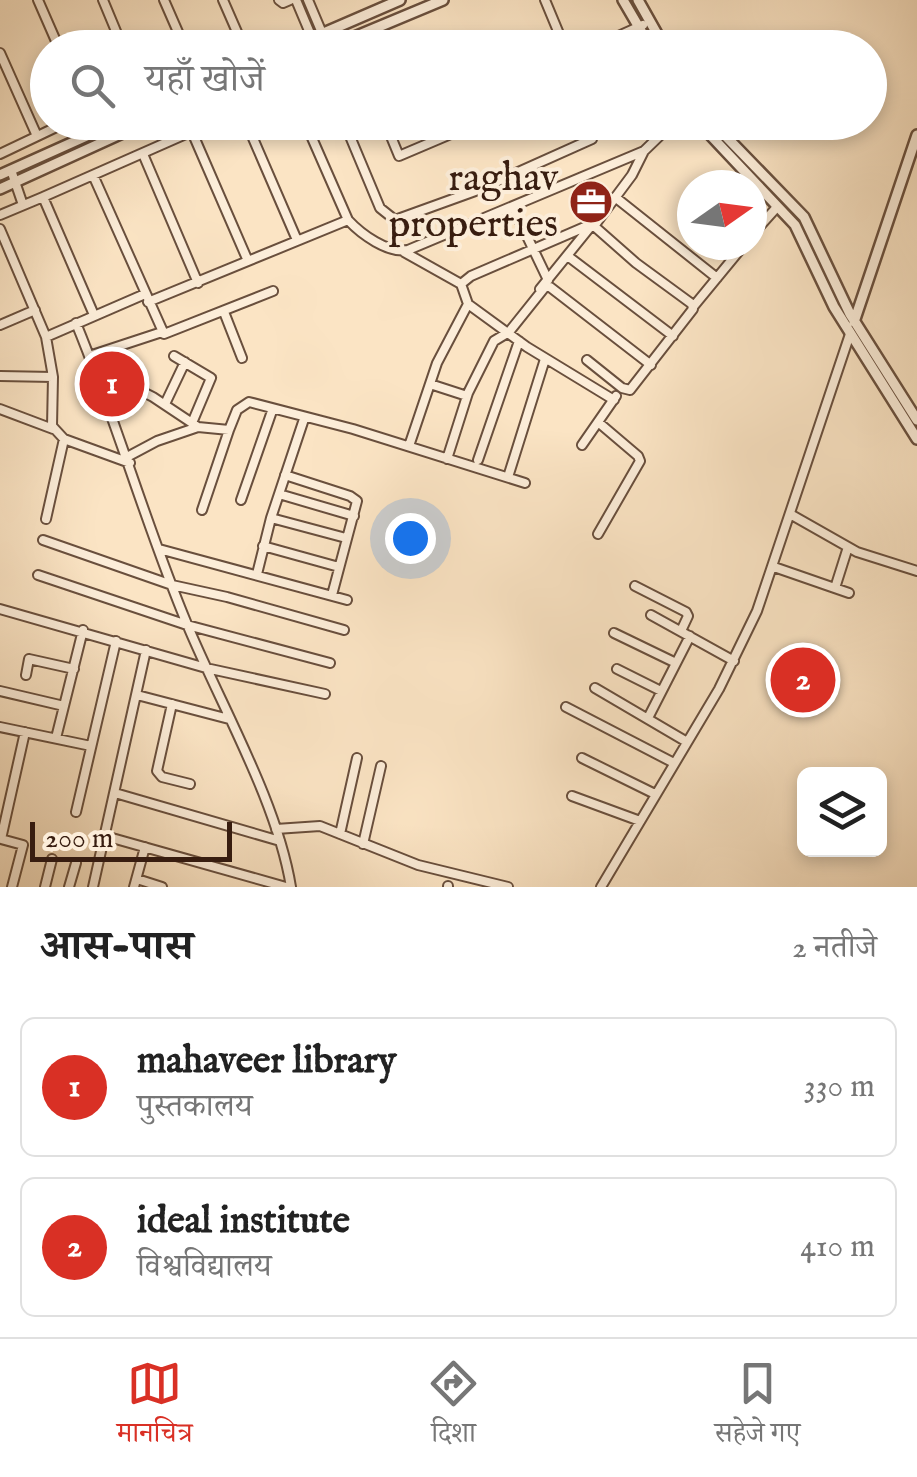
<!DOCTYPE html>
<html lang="hi">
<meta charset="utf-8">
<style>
:root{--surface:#fff;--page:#f6f6f6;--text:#222;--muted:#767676;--line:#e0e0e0;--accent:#d93025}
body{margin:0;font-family:"IM FELL English","Noto Serif Devanagari",serif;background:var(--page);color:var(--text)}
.controls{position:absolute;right:30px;bottom:30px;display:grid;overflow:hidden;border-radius:15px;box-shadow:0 5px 15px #0003}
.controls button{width:90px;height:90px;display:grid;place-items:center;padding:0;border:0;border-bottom:2px solid var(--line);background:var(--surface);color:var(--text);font:50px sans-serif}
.compass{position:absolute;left:677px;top:170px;width:90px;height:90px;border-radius:50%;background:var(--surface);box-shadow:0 5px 15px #0003;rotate:76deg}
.scale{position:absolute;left:30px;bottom:25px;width:202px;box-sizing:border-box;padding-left:10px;border:5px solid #381d10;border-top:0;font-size:28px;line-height:35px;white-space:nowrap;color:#381d10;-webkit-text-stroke:8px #fcedd9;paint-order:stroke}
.you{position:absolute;left:410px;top:538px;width:35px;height:35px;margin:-25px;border:8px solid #fff;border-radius:50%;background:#1a73e8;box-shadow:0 0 0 15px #1a73e833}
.badge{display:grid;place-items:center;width:65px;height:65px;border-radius:50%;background:var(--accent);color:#fff;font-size:32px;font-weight:700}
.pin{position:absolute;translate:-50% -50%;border:5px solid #fff;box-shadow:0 2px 10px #0006}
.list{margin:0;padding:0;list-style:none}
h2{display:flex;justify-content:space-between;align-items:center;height:130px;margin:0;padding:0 40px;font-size:42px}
h2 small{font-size:32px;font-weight:400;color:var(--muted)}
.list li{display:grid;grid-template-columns:65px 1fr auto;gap:30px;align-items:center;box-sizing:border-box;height:140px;margin:0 20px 20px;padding:0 20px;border:2px solid var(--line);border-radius:15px}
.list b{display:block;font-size:38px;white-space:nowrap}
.list p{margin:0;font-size:32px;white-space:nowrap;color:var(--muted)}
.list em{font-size:32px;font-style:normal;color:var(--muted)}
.icon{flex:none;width:55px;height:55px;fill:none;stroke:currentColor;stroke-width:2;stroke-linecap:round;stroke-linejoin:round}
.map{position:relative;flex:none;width:917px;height:887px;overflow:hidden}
.search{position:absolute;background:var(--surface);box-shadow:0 5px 15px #0003;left:30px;right:30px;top:30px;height:110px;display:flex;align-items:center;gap:25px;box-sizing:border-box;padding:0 35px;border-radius:55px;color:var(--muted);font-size:38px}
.sheet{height:450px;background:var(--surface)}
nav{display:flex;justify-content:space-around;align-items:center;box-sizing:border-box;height:140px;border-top:2px solid var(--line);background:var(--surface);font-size:28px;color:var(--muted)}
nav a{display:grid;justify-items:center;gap:5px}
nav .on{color:var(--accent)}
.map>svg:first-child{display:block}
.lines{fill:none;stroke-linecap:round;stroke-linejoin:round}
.minor-casing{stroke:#694f3d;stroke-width:12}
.tertiary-casing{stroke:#694f3d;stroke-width:14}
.minor{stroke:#fcedd9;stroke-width:8}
.tertiary{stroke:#fcedd9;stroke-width:9}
.labels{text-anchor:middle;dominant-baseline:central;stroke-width:8;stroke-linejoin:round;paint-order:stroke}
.poi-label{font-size:40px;fill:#381d10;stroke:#fcedd9;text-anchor:end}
</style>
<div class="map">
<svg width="917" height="887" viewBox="0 0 917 887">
<rect width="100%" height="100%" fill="#fbe4c4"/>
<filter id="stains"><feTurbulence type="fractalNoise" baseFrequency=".002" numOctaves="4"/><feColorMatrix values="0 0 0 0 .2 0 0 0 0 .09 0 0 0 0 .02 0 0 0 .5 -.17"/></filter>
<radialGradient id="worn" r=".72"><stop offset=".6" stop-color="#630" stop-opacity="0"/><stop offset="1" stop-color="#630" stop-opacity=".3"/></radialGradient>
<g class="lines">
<defs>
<path id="minor" d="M38,0l21,48
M103,0l20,48
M164,0l21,48
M223,0l21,48
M279,0l4,3 7,-3
M296,0l16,38
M308,0l14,33
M545,0l20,48
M592,48l51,-23
M0,53l37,83
M246,122l51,118
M305,122l43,98c13,14 40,34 60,30l236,-99 30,-29
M344,122l36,86 15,12 83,-30 114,-51
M385,122l14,34 80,-34
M192,132l56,129
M0,154l67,-32
M143,154l55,129
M11,170l12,35
M93,175l71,159 109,-43
M615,197l102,81
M513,207l35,73
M0,215l43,-18
M594,223l-123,53 -10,8 7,20 59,43 87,53
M0,229l46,108 7,40 -1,49 12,13 -18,80
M752,235l25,-28
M404,252l57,32
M569,257l104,79
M540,289l51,-63
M148,302l200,-82
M693,307l51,-62
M224,312l18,46
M94,315l-51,-118 170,-75
M76,323c41,99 70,203 111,301 34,82 90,177 104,263
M0,325l35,-15
M46,337l99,-43
M89,356l73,-24
M174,356l37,22 -19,45
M587,360l35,28 8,2 63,-81 -1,-5 -56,-41 -42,-37 38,-51 12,-24
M94,367l59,30 45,30 31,3 8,-20 12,-8 104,27 172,54
M0,376l53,1
M430,384l37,12
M165,404l20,-42
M0,409l53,20
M598,422l40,34 2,5 -42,73
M64,439l66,24
M582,445l34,-49
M409,446l28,-83 31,-59
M127,457l30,-16 41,-14
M447,459l21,-66 26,-52 15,-9 36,-45h5l101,78
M478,460l41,-119
M285,475l65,21 7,5 -25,94
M508,477l37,-118
M279,494l75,22
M241,500l31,-89
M202,510l27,-80
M790,514l67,38 60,19
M271,518l75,20
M43,540l129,45 55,12 117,33
M263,546l76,21
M159,549l188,51
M774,567l75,26
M257,574l14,-56 33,-99
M38,575l149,50 143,38
M635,586l51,26 2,4 -7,15
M835,588l13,-41
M0,609l206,59 119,26
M651,615l83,46
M614,633l62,30
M617,669l44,22
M26,675l3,-16 45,10
M595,688l92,54
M0,691l64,15
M137,695l92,24
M172,704l-15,67 5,6 28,7
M566,707l108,56
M648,718l42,-82
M0,727l91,19
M56,738l27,-108
M582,758l73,36
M115,793l165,48
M572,796l68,25
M76,812l40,-171
M276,829l44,-3 98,39 90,22
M340,834l17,-76
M105,836l181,51
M363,844l18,-78
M137,879l25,8
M12,887l11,-42 -22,-6 24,-107
M45,887l7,-28
M69,887l7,-24
M93,887l53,-237
M134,887l11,-40
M448,887v-1
M601,887l118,-198 38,-78 93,-277"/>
<path id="tertiary" d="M623,0l28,48
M638,0l27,48
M289,48l111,-48
M328,48l115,-48
M698,122l97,103 39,82 83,132
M712,122l92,95 46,97 67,106
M0,175l118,-53
M0,189l147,-67
M854,322l63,-187"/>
</defs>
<use href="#minor" class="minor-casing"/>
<use href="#tertiary" class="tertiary-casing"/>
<use href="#minor" class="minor"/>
<use href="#tertiary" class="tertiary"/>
</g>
<defs>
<symbol id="office-disc" viewBox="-11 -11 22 22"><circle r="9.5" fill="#8f2418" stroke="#fcedd9"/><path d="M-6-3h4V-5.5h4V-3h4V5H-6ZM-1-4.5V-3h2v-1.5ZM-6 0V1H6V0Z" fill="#fff"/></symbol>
</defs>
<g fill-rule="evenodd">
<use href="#office-disc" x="566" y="177" width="50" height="50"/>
</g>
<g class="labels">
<g class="poi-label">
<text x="558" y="179">raghav<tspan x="558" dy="46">properties</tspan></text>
</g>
</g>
<rect width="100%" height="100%" filter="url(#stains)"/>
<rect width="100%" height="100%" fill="url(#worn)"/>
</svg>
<div class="controls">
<button><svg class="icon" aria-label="layers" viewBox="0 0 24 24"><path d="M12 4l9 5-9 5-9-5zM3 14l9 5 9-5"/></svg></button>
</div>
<svg class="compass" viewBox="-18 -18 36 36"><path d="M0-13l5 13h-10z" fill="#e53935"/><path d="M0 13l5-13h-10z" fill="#767676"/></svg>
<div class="scale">200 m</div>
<div class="you"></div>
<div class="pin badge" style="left:112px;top:384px">1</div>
<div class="pin badge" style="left:803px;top:680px">2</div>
<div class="search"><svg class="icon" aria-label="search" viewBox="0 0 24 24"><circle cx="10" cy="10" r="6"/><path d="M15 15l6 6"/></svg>यहाँ खोजें</div>
</div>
<section class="sheet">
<h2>आस-पास<small>2 नतीजे</small></h2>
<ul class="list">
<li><span class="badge">1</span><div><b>mahaveer library</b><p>पुस्तकालय</p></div><em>330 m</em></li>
<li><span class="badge">2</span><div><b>ideal institute</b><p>विश्वविद्यालय</p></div><em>410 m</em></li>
</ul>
</section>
<nav>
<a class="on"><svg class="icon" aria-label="map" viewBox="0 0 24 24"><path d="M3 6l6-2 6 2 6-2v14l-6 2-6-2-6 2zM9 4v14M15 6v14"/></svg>मानचित्र</a>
<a><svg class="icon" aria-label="directions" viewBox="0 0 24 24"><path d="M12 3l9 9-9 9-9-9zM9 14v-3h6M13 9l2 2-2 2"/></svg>दिशा</a>
<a><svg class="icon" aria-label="saved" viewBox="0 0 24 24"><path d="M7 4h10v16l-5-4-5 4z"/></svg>सहेजे गए</a>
</nav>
